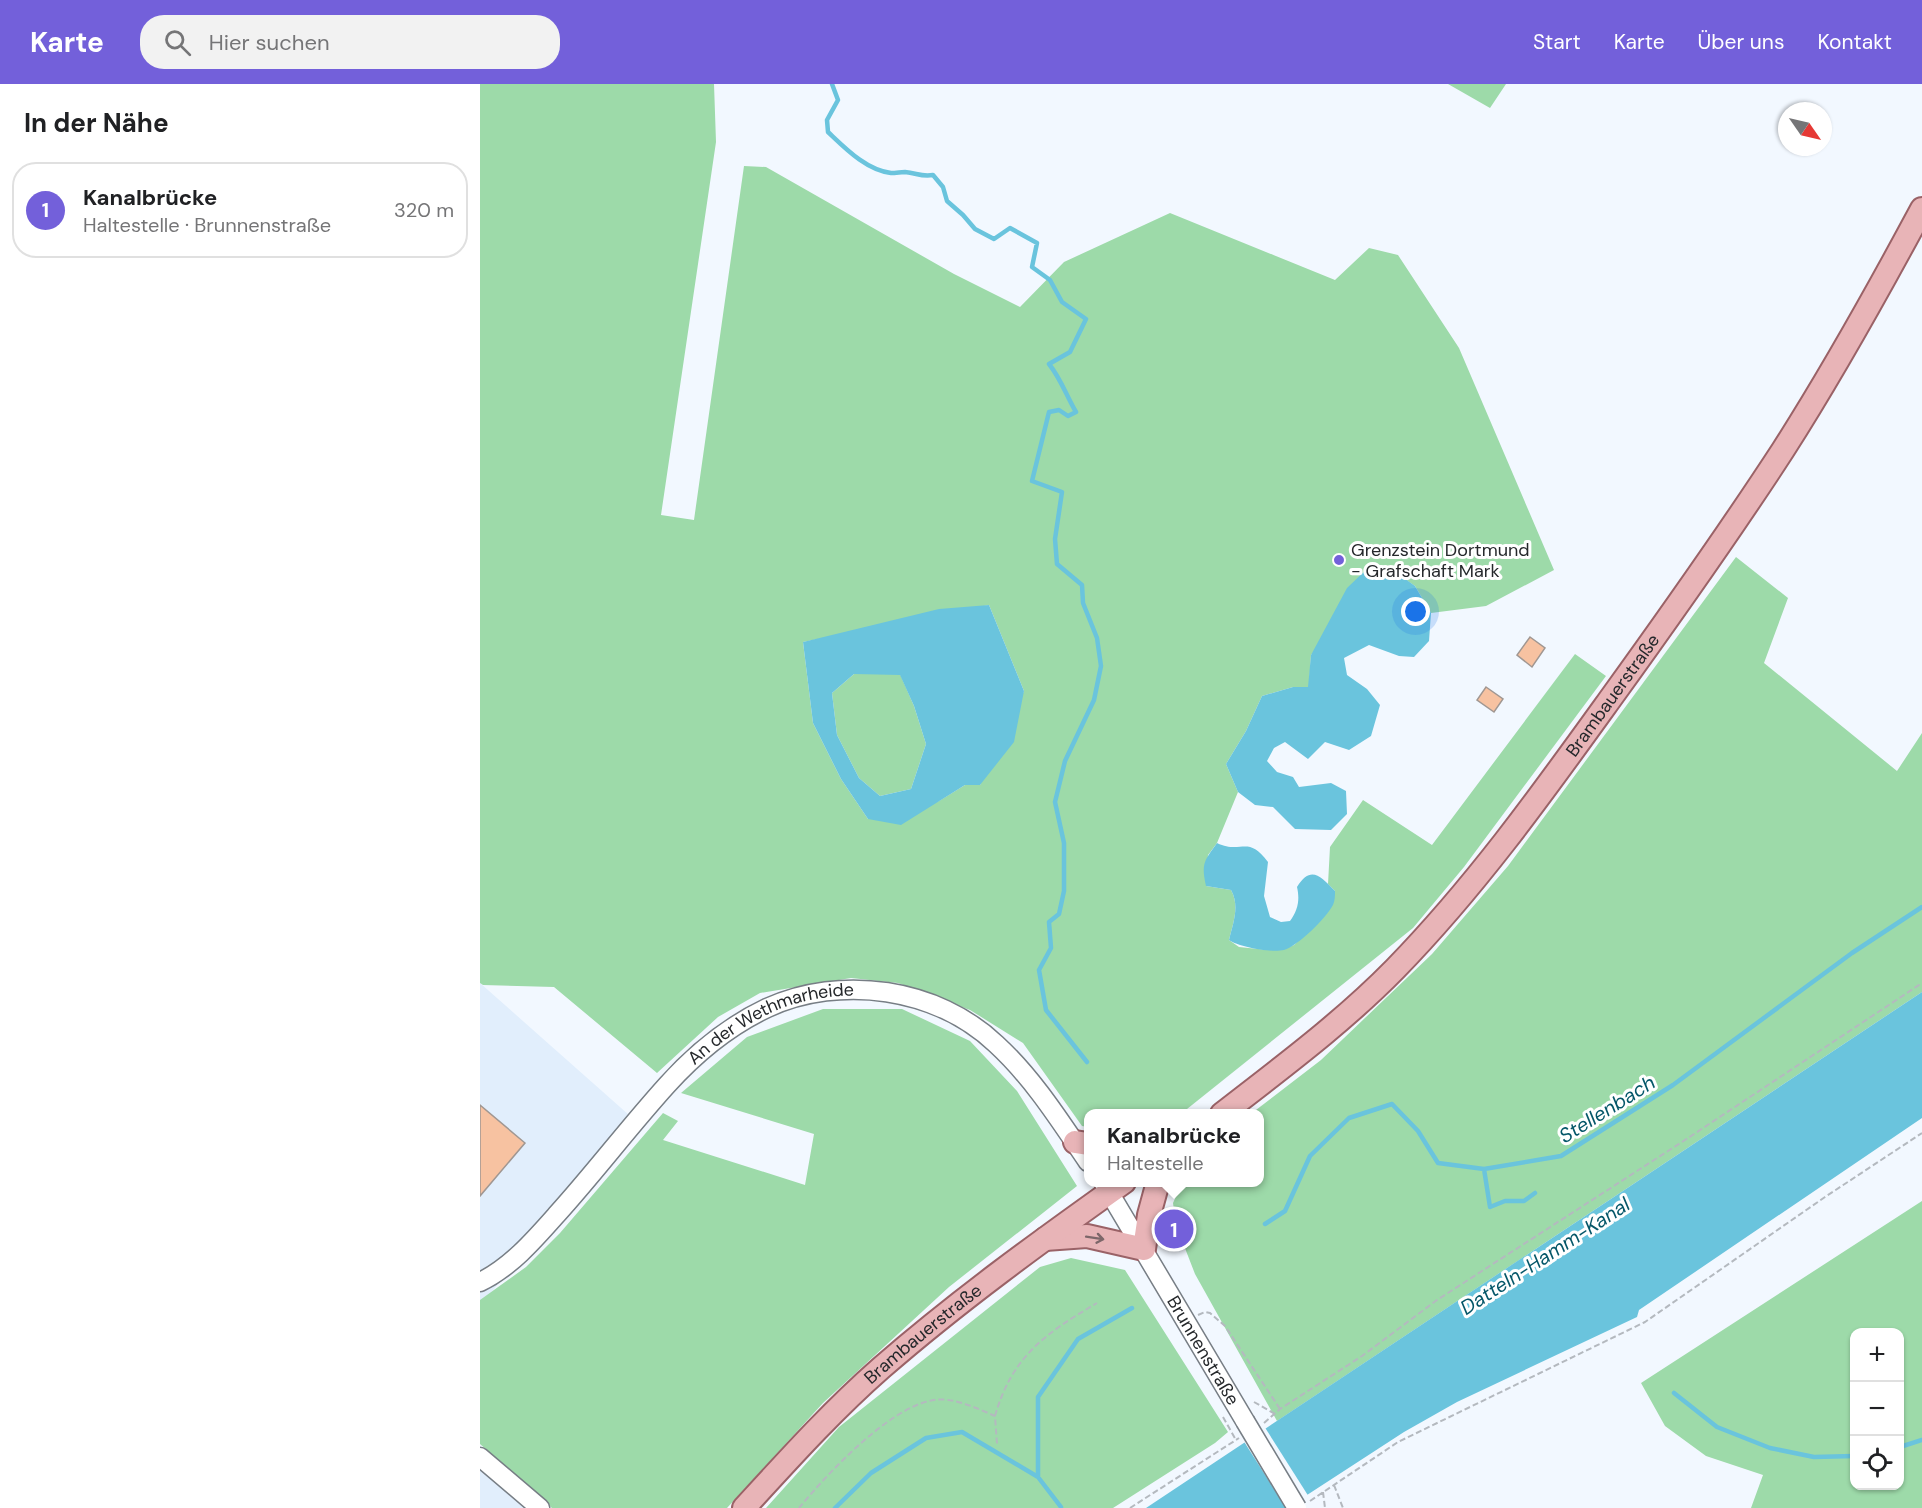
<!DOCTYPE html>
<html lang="de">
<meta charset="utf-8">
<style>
:root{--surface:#fff;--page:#f2f2f2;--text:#202124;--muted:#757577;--line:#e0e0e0;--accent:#7360da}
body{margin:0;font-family:"DM Sans",sans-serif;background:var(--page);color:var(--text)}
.controls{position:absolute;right:18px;bottom:18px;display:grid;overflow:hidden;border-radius:12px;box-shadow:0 2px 4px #0004}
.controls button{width:54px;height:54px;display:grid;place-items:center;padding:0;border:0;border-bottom:2px solid var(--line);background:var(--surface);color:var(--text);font:30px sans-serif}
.compass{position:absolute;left:1298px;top:18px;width:54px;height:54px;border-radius:50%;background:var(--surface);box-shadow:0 2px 4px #0004;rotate:124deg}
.you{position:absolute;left:936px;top:528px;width:21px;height:21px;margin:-15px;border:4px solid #fff;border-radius:50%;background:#1a73e8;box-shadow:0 0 0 9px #1a73e833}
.badge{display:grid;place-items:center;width:39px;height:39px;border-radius:50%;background:var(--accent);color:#fff;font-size:20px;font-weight:700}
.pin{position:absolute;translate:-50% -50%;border:3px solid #fff;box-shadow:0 2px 6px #0006}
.popup{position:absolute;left:604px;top:1025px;width:180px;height:78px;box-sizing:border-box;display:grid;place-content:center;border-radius:12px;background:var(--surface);filter:drop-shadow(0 2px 4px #0005);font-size:20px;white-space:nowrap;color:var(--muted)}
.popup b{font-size:22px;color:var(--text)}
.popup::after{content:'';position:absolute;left:50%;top:100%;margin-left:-12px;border:12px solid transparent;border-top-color:var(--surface)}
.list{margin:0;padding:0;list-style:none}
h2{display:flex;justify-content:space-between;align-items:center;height:78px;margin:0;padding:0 24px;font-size:26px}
h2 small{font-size:20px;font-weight:400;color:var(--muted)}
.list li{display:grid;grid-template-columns:39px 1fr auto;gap:18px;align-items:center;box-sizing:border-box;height:96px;margin:0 12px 12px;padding:0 12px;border:2px solid var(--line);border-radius:24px}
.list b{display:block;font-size:22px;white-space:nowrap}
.list p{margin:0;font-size:20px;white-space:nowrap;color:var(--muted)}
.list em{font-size:20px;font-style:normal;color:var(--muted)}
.icon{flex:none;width:33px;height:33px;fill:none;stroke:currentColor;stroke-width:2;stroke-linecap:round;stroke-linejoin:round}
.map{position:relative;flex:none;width:1442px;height:1424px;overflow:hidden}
header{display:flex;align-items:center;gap:36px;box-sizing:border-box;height:84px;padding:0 30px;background:var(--accent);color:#fff}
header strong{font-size:28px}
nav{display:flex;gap:33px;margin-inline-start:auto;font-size:21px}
.search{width:420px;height:54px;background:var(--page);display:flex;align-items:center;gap:15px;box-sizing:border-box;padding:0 21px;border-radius:24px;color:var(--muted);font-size:22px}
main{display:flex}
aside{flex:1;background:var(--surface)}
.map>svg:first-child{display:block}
.built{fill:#e1eefc}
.green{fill:#9ddaa9;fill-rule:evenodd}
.water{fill:#6ac4dd;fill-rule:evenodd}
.pier{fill:#f2f8ff}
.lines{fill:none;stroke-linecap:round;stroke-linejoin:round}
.stream{stroke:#6ac4dd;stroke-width:4.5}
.building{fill:#f7c2a1;stroke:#a09792;stroke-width:1.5}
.minor-casing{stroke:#777e85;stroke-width:21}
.major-casing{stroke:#9a6267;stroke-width:26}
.path{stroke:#b4b9bf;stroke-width:2;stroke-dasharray:6 3;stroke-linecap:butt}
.minor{stroke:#fff;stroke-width:18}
.major{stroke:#e8b4b7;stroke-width:22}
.minor-bridge-casing{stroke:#777e85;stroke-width:21;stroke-linecap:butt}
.minor-bridge{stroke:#fff;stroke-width:18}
.oneway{stroke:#7d676a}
.poi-dot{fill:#7360da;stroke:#fff;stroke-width:2}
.labels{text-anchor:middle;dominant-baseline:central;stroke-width:6;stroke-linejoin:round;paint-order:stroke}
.poi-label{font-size:18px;fill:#25282b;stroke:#fff;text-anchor:start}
.street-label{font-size:18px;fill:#25282b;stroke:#fff}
.water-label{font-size:20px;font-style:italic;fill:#055769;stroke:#fff}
</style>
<header>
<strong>Karte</strong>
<div class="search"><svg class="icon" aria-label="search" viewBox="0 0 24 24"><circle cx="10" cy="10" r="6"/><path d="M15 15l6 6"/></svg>Hier suchen</div>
<nav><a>Start</a><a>Karte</a><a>Über uns</a><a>Kontakt</a></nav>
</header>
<main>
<aside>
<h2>In der Nähe<small></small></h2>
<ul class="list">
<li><span class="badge">1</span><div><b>Kanalbrücke</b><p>Haltestelle · Brunnenstraße</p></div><em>320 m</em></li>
</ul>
</aside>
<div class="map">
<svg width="1442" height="1424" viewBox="0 0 1442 1424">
<rect width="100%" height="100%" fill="#f2f8ff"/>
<path class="built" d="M0,899l149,132 -149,192z
M0,1385l45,39h-45z"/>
<path class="green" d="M0,0h234l2,58 -55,373 33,5 50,-354 22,1 188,107 66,33 44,-45 106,-49 165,67 34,-32 29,7 61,93 95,222 -68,36 -55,7 -16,-27 -22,-15 -15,1 -67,83 -2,32h-16l-31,9 -16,35 -20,33 12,28 -21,51 -9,12 -2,31 25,4c9,16 2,33 -2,50l10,7 29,3h14l12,-5 33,-32 8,-22 -7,-7 2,-37 33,-47 69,45 143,-191 31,22 -142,191 -51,61 -231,185 -94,1v13l-6,-1 -59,-83 -53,-33 -72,-27 -47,-5 -91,15 -42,24 -61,56 -103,-86 -71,-2 -3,-2zM509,521l35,86 -44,94h-15l-26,16 -71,18 -27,-40 -28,-56 -10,-81z
M968,0h58l-16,24z
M1256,473l52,41 -24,65 133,108 25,-38v259l-645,429 -82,-147 -19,-49 -3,-22 9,-20 78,-1v-68l-8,-1 69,-53 111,-106 76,-88z
M374,590h46l14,32 12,38 -15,45 -31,7 -21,-18 -22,-43 -5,-42z
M343,925h79l68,32 47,50 60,95 -128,101 -126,116 -96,105h-175l-72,-64v-144l46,-33 34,-34 103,-120 15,8 -15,19 142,45 9,-51 -133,-41 66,-56z
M1442,1117v307h-171l12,-33 -57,-19 -41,-30 -24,-43zM1374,1248h46v154h-46z
M591,1174l54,12 103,162 -13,11 -102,65h-347l73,-81 201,-160z"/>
<path class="water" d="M890,482l8,6 15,-2 22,16 16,27 -2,28 -15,16 -15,-1 -30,-11 -25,13 3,17 20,14 13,16 -9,31 -22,14 -24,-8 -17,17 -23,-17 -11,6 -7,13 10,11 16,5 6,10 32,-4 15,8 1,23 -16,16 -36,-1 -22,-22 -18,-2 -17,-13 -12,-28 20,-33 16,-35 31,-9h15l3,-32 36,-67z
M509,521l35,86 -10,51 -34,43h-15l-64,40 -33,-6 -27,-40 -28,-56 -10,-81 136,-33zM374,590l46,1 14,31 12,38 -15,45 -31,7 -21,-18 -22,-43 -5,-42z
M737,759c25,12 30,-9 51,19l-4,34 6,21 11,5 9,-1c8,-11 10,-21 7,-34 14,-22 23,-11 38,4 0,5 0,9 -2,14 -7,13 -35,41 -49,45 -13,3 -45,-3 -55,-10 4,-17 11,-34 2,-50l-25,-4c-5,-22 -2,-25 11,-43z
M1442,908v126l-283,192 -2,7 -180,85 -53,30 -117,76h-141z"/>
<path class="pier" d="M784,1342l45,71 -17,11h-6l-43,-68z"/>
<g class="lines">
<path class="stream" d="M352,0l6,16 -11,20 1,12c17,16 38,38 63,41 5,0 10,-1 14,-1 12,1 16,5 28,3l10,12 4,14 16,14 12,14 19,10 16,-11 27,15 -5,24 18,13 12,22 24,17 -16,33 -21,12c12,15 17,31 27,48l-8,4 -9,-6 -10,2 -17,69 30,11 -7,47 2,25 25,21 1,18 14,35 4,28 -7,34 -29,61 -10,41 9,41v48l-5,23 -10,8 2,26 -12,22 7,40 41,52
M1004,1085l6,38 15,-6h19l11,-8
M785,1140l20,-13 25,-55 39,-38 43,-14 26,27 20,32 46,6 77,-13 112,-71 179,-132 70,-46
M1194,1309l43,34 53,21 44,9 40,-1
M1420,1363l22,-7
M558,1393v-80l40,-58 54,-31
M355,1424l36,-35 55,-35 36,-6 76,45 23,30"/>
</g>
<path class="building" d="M1050,553l15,11 -13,19 -15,-12z
M1006,603l17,12 -9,13 -17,-12z
M0,1021l45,38 -45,53z"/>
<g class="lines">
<defs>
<g id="minor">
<path id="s1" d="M623,1098l142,239"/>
<path id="s2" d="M0,1198c31,-15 55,-43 78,-69 37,-41 71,-86 109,-128 27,-30 62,-59 100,-77 74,-34 170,-20 229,36 37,34 64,77 92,118"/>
<path d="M0,1373l60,51"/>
</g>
<g id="major">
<path id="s3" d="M742,1030c59,-46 120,-91 173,-145 80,-82 146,-174 213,-267 60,-83 119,-166 175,-252 50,-78 95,-159 139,-241"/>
<path d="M595,1058l13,2"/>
<path d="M565,1155l42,-3 57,13 5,-34 9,-33"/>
<path id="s4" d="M264,1424c44,-48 88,-97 137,-140 77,-67 160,-127 243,-186"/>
</g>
</defs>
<use href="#minor" class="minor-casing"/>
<use href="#major" class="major-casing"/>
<path class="path" d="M718,1231l7,-3 5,1 15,13 55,83
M774,1318l21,12
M515,1332c17,-60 51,-83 102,-113
M743,1333l13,23
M784,1339l16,-14 82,-53 75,-56 245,-158 240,-159
M854,1401l9,23
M843,1408l2,16
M830,1417l88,-59 247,-120 180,-125 97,-64
M319,1424c28,-34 87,-97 130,-107 21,-6 47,7 66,15l2,28
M650,1424l109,-70"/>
<use href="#minor" class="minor"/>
<use href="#major" class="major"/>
<defs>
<path id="minor-bridge" d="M765,1337l52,87"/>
</defs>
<use href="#minor-bridge" class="minor-bridge-casing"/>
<use href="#minor-bridge" class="minor-bridge"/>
</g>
<defs><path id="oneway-shaft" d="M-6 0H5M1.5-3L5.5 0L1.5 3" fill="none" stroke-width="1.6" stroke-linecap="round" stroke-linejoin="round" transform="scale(1.5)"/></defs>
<use class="oneway" href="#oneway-shaft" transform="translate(615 1154) rotate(9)"/>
<circle class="poi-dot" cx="859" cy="476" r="6"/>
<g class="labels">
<g class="poi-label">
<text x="871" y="466">Grenzstein Dortmund<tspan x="871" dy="21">- Grafschaft Mark</tspan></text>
</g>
<g class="street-label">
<text stroke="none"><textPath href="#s3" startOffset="576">Brambauerstraße</textPath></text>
<text stroke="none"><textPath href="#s2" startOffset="398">An der Wethmarheide</textPath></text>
<text stroke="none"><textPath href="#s4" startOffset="250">Brambauerstraße</textPath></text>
<text stroke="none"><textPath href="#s1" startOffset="196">Brunnenstraße</textPath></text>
</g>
<g class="water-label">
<text transform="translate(1127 1025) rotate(-32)">Stellenbach</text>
<text transform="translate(1065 1172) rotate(-33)">Datteln-Hamm-Kanal</text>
</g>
</g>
</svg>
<div class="controls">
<button>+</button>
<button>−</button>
<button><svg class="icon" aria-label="locate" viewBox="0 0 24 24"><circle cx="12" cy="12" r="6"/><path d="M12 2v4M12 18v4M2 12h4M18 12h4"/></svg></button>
</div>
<svg class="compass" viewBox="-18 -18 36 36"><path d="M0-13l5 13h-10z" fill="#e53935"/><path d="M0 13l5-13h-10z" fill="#757577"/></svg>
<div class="you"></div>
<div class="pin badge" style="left:694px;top:1145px">1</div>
<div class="popup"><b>Kanalbrücke</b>Haltestelle</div>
</div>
</main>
